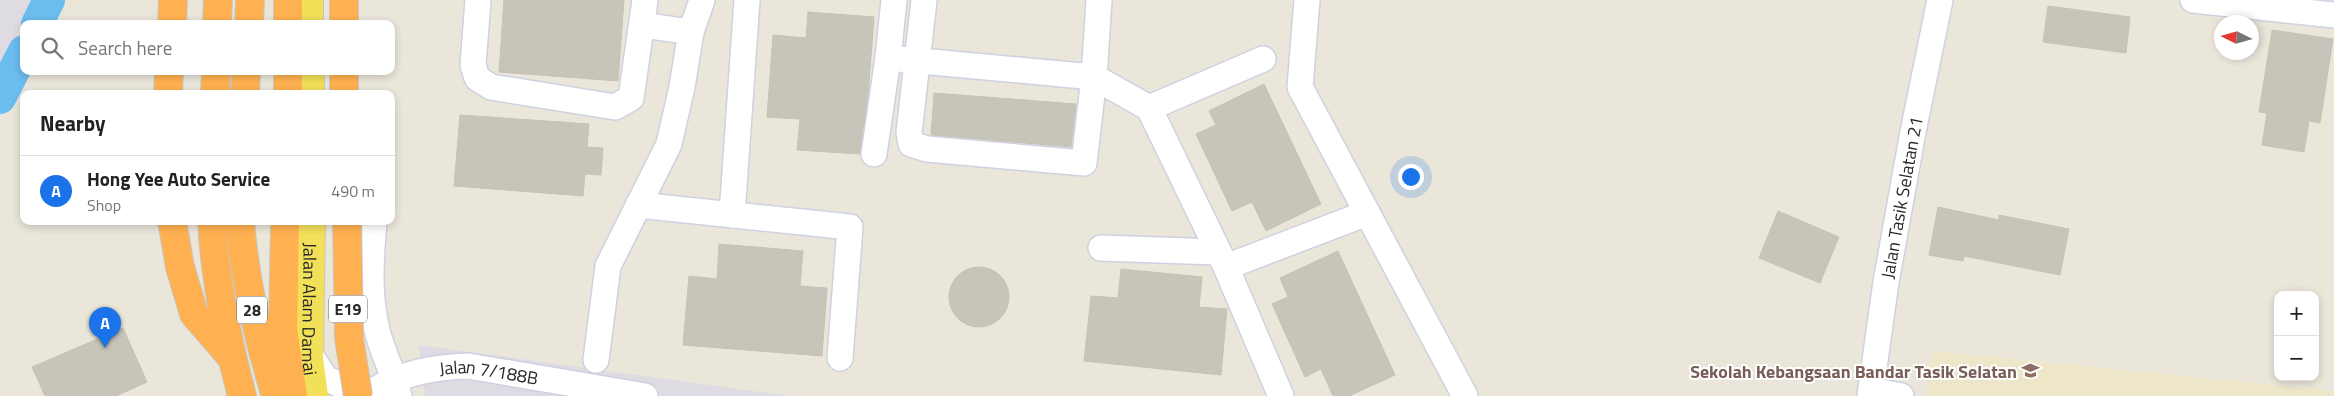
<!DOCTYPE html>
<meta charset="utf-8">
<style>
:root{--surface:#fff;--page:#f6f6f6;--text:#222;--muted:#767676;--line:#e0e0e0;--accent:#1a73e8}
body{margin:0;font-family:"Titillium Web",sans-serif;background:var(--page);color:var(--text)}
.controls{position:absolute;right:15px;bottom:15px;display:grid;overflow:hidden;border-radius:10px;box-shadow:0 2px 8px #0003}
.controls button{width:45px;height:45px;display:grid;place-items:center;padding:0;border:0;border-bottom:1px solid var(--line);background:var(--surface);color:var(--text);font:25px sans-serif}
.compass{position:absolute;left:2214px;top:15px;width:45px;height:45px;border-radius:50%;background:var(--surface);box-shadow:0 2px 8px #0003;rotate:275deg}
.you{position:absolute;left:1410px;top:176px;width:18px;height:18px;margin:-12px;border:4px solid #fff;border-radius:50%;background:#1a73e8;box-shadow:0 0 0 8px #1a73e833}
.badge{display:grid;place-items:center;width:32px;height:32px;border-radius:50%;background:var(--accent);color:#fff;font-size:16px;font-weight:700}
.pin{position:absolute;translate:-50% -41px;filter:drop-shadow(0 1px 2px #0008)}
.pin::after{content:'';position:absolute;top:26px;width:18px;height:15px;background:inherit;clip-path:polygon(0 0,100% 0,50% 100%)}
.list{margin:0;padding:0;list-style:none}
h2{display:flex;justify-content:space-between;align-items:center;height:65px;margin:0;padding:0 20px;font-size:21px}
h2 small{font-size:16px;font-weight:400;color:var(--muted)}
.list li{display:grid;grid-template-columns:32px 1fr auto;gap:15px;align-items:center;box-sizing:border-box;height:70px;padding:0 20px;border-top:1px solid var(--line)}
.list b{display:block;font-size:19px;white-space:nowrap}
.list p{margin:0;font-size:16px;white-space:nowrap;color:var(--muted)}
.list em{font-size:16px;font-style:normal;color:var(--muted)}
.icon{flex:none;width:28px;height:28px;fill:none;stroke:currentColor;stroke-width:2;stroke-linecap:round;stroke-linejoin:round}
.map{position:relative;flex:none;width:2334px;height:396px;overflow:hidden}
.search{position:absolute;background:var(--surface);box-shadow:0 2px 8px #0003;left:20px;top:20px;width:375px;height:55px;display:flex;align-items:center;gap:12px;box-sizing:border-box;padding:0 18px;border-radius:10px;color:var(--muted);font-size:19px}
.panel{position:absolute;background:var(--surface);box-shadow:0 2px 8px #0003;left:20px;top:90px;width:375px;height:135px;border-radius:10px}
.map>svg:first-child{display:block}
.industrial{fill:#dedbe3}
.education{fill:#eee6c9}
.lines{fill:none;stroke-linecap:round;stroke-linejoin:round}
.river{stroke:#6bbcef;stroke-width:32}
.building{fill:#c7c4b9;stroke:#c6c2b4}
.minor-casing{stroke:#cfd1e2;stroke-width:28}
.major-casing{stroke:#c7c7c7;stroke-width:30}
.highway-casing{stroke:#c7c7c7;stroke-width:30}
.minor{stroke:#fff;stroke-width:25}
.major{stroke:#f2e059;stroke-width:28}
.highway{stroke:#ffb151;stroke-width:28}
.highway-bridge-casing{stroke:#c7c7c7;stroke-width:30;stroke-linecap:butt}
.highway-bridge{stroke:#ffb151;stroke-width:28}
.labels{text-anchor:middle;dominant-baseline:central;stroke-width:4;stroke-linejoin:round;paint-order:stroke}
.shield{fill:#fff;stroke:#696969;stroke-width:1}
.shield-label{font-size:16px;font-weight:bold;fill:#292929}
.street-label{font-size:18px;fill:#292929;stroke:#fff}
.education-label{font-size:18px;font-weight:bold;fill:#785e54;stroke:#fff;text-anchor:end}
</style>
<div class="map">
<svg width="2334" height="396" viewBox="0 0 2334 396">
<rect width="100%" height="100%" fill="#ebe6da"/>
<path class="industrial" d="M0,0h34l-34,69z
M419,345l371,51h-365z"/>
<path class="education" d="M1932,351l402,40v5h-408z"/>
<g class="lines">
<path class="river" d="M37,24l12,-24
M0,98l24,-47"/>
</g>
<path class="building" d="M504,0h120l-6,81 -119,-9z
M2048,6l82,11 -4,36 -83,-11z
M808,12l66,5 -6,78 -8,59 -63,-4 3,-31 -33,-2 6,-82 33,3z
M2272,30l61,9 -13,84 -11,-2 -5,31 -42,-7 5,-32 -8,-1z
M1264,84l57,120 -55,27 -14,-29 -20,9 -36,-77 20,-9 -7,-14z
M934,93l142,11 -5,43 -140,-12z
M460,115l129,9 -2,23 16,1 -2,27 -16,-1 -2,22 -129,-10z
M1938,207l61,13v-5l70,14 -9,46 -96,-19 -1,5 -34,-6z
M1778,211l61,26 -19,46 -61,-25z
M719,244l84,7 -3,35 27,2 -5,68 -139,-11 6,-69 28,3z
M1338,251l57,124 -46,21h-16l-12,-27 -16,8 -33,-73 16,-7 -8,-19z
M949 297a30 30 0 1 1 60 0a30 30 0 1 1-60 0Z
M1121,269l81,8 -3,30 28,2 -6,66 -137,-14 7,-65 27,2z
M123,328l24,54 -31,14h-71l-13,-29z"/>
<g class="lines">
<defs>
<g id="minor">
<path d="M478,0l-5,65 4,13 14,9 124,20 16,-9 14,-98"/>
<path d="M894,0l-6,58 206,19 55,31 77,159 55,129"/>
<path d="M924,0l-15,133 2,11 16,5 157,14 10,-86 5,-77"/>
<path d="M1307,0l-7,87 165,309"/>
<path d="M2193,0l141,15"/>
<path d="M642,25l49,7"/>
<path d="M1149,108l114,-49"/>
<path d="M874,154l14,-96"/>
<path d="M638,205l212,22 -10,131"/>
<path d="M732,215l15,-215"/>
<path d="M374,221c-3,37 -6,72 3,109 5,22 17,43 22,66"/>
<path d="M1101,248l116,4"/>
<path d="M1226,267l141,-54"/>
<path d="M309,353l17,26 41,16"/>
<path d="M596,360l12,-94 61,-122 13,-57 9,-55 11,-32"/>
<path d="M1871,390l30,6"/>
<path id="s1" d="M366,396c29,-22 67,-29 102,-30l177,30"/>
<path id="s2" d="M1870,396l16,-114 27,-150 27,-132"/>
</g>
<g id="major">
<path d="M309,0v24"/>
<path d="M310,71v23"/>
<path id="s3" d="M311,221l-2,138 5,37"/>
</g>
<path id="highway" d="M172,24l1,-24
M217,24l1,-24
M249,24l1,-24
M288,24v-24
M344,24v-24
M344,71v23
M168,94l1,-23
M215,94l1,-23
M245,94l1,-23
M288,94v-23
M172,221l8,46 14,47 38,44
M212,221c3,59 15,118 30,175
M240,221c5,60 18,118 36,175
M285,221l-2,108 10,67"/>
</defs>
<use href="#minor" class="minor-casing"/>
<use href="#major" class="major-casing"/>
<use href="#highway" class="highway-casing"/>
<use href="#minor" class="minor"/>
<use href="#major" class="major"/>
<use href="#highway" class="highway"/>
<defs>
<path id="highway-bridge" d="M347,221l2,117 9,58"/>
</defs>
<use href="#highway-bridge" class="highway-bridge-casing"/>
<use href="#highway-bridge" class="highway-bridge"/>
</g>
<defs>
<symbol id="school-bare" viewBox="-9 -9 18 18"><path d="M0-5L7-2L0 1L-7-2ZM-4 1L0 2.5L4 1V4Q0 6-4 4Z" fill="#8d6e63" stroke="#fff" stroke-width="2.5" paint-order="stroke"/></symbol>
</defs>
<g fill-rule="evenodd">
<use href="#school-bare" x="2018" y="358" width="25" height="25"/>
</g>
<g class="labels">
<g class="shield">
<rect x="329" y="295.5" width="38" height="27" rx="4"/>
<rect x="237" y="296.5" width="30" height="27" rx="4"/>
</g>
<g class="shield-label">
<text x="348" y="309">E19</text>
<text x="252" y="310">28</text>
</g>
<g class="street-label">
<text stroke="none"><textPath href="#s2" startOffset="201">Jalan Tasik Selatan 21</textPath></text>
<text stroke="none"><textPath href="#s3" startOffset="88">Jalan Alam Damai</textPath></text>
<text stroke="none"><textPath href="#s1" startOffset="129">Jalan 7/188B</textPath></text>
</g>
<g class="education-label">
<text x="2017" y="371">Sekolah Kebangsaan Bandar Tasik Selatan</text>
</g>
</g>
</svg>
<div class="controls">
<button>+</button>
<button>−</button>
</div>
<svg class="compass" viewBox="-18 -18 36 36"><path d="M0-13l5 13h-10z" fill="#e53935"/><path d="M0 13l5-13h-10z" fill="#767676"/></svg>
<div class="you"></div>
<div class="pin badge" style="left:105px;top:348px">A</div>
<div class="search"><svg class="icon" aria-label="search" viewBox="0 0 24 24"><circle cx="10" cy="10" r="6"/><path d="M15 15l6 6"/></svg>Search here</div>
<section class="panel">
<h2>Nearby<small></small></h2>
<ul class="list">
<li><span class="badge">A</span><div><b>Hong Yee Auto Service</b><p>Shop</p></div><em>490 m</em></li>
</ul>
</section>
</div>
